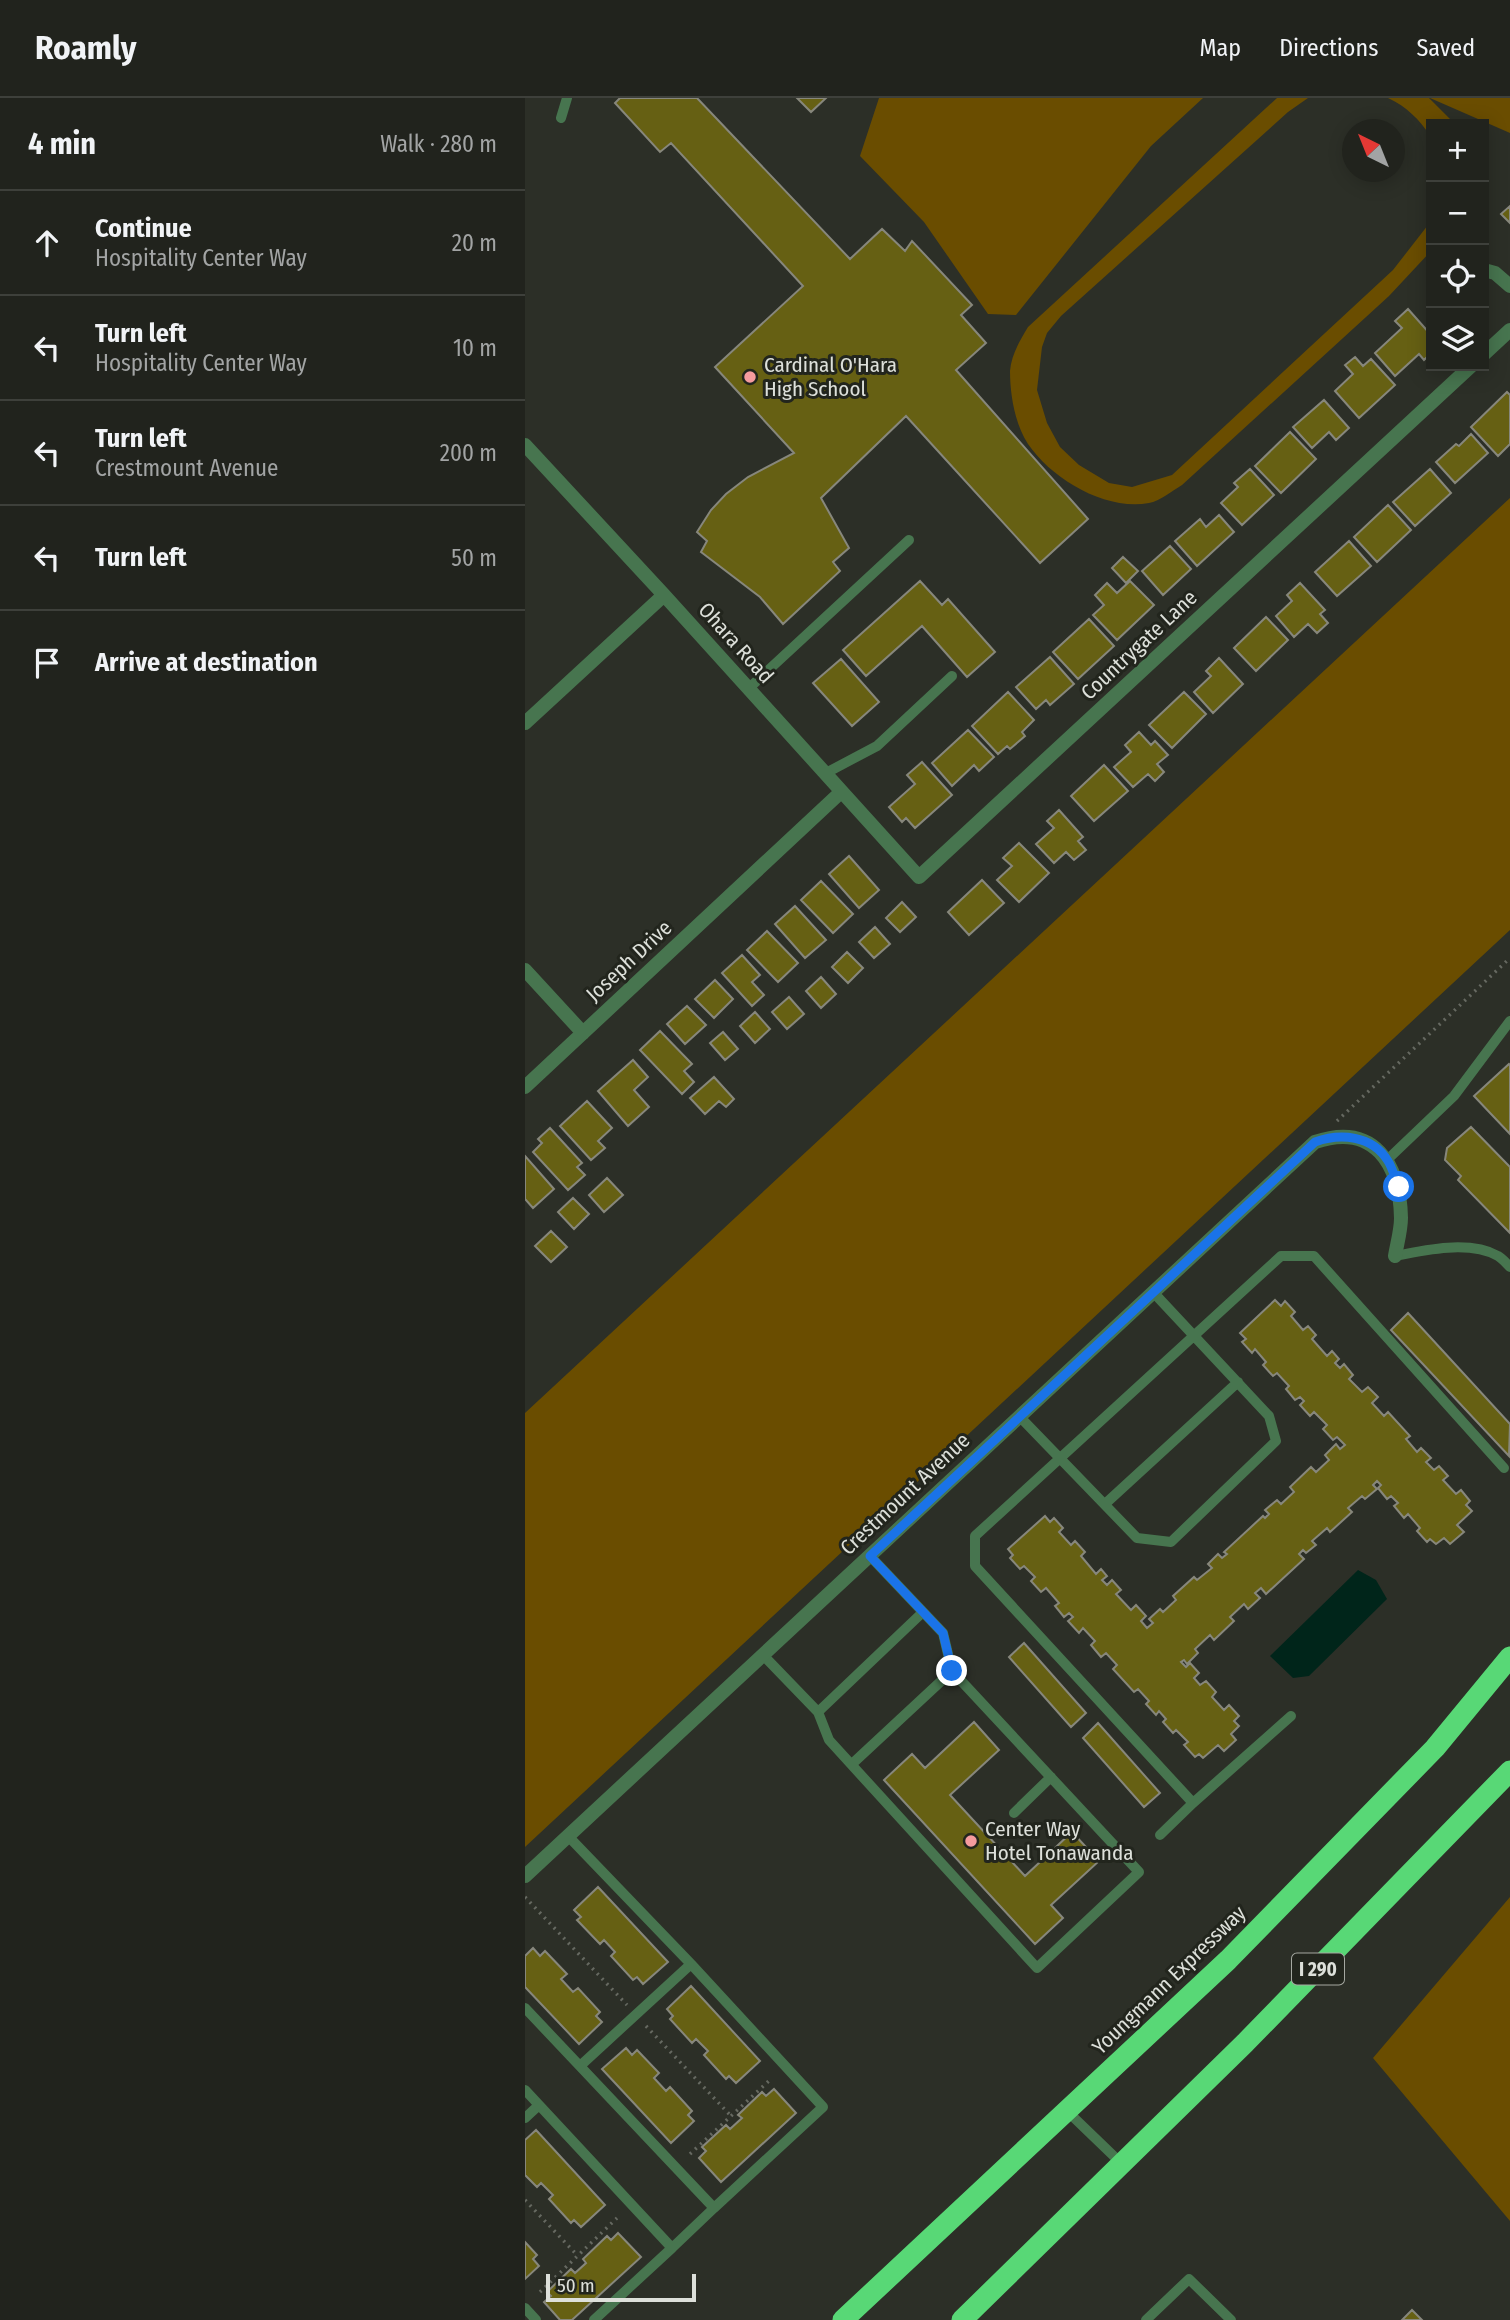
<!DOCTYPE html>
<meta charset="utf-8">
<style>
:root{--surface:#21231d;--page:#292b26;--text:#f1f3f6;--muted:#a2a4a4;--line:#3e403b}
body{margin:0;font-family:"Fira Sans Condensed",sans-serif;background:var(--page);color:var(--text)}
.controls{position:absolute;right:21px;top:21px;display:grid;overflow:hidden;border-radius:0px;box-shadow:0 4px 18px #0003}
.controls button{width:63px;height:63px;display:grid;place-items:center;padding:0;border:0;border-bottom:2px solid var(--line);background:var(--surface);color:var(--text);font:35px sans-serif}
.compass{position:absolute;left:817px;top:21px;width:63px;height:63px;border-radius:50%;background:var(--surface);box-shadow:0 4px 18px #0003;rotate:317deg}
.scale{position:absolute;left:21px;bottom:18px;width:150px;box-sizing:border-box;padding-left:7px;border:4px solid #dde0da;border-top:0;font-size:19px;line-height:24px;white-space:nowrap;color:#dde0da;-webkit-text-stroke:5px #22251d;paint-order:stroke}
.stop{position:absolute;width:21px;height:21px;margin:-16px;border:5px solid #1a73e8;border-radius:50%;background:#fff}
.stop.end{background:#1a73e8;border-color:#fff;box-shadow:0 2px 7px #0008}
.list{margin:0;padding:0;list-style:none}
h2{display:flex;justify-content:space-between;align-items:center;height:91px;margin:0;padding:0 28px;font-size:30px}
h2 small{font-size:23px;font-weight:400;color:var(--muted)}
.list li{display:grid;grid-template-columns:46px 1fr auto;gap:21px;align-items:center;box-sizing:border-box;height:105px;padding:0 28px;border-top:2px solid var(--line)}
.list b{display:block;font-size:26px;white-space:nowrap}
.list p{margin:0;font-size:23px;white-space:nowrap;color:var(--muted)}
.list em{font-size:23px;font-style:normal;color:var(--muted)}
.icon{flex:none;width:38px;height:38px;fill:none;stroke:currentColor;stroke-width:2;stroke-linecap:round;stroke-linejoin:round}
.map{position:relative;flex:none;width:985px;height:2222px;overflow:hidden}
header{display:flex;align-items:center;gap:42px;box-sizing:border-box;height:98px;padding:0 35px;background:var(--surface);border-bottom:2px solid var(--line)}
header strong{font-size:33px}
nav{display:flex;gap:38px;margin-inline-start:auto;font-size:24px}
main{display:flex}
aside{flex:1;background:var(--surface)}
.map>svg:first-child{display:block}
.green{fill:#6a4d00}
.water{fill:#00251a}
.building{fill:#666013;stroke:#87877c;stroke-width:2}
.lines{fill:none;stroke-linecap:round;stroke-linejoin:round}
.path{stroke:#666961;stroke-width:3.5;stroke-dasharray:2 5;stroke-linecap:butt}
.service{stroke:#47754f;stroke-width:10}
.minor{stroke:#47754f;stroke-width:14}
.motorway{stroke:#58d876;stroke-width:21}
.route{stroke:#1a73e8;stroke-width:9}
.poi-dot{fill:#f59b9e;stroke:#22251d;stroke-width:2.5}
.labels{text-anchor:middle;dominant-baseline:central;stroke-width:6;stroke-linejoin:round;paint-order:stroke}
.shield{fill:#22251d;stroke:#a5a8a1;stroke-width:2}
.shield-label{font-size:19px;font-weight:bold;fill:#dde0da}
.poi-label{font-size:21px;fill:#dde0da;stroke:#22251d;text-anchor:start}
.street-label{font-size:21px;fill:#dde0da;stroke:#22251d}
</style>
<header>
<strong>Roamly</strong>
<nav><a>Map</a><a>Directions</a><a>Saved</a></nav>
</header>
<main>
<aside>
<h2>4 min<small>Walk · 280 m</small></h2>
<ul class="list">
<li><svg class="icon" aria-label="ahead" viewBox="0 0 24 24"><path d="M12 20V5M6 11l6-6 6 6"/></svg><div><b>Continue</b><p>Hospitality Center Way</p></div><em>20 m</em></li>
<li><svg class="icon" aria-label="left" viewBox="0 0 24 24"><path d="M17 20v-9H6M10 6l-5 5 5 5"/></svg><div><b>Turn left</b><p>Hospitality Center Way</p></div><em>10 m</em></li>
<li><svg class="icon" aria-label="left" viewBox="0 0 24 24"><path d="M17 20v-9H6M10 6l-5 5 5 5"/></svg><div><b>Turn left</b><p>Crestmount Avenue</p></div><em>200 m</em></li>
<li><svg class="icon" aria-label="left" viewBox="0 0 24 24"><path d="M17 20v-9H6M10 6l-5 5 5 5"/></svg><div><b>Turn left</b></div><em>50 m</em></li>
<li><svg class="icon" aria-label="arrive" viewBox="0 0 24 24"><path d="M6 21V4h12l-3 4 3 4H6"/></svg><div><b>Arrive at destination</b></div></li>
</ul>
</aside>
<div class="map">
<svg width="985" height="2222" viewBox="0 0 985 2222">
<rect width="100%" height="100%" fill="#2c2f27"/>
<path class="green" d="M354,0h324l-52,48 -135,169 -28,-1 -64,-92 -64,-66z
M752,0h31l-20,14 -227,204 -14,17 -5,14 -5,43 10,33 13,24 19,18 30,18 23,4 40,-12 221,-205 35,-45 3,-9v35l-42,45 -207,189c-10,6 -22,16 -33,18 -44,8 -97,-24 -121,-59 -13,-20 -18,-49 -18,-73 1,-15 10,-31 18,-44z
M863,0h41l22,22 1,4h-21v13c-12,-18 -24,-30 -43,-39z
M905,0h80v35z
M985,400v432l-985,917v-434z
M985,1799v324l-137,-163z"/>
<path class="water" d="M833,1472l18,10 11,19 -78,77 -16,2 -23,-22z"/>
<path class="building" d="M95,0h77l153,161 32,-30 23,22 7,-10 60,64 -11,10 25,28 -30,27 132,149 -48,44 -134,-147 -85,82 28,50 -16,14 7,9 -57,53 -23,-27 -59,-45 6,-11 -10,-9 14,-22 15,-16 22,-17 46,-24 -79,-86 88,-81 -132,-143 -11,9 -45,-49z
M272,0h29l-15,14z
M985,108v17l-9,-9z
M883,211l23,26v18l-7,7 -5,-6 -24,22 -20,-23 27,-25 -7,-7z
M830,259l8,9 8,-7 24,26 -36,33 -24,-27 18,-17 -8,-9z
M982,294l3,3v49l-12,12 -27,-29z
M799,302l25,28 -13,12 -7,-8 -17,16 -19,-21z
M765,334l26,27 -35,34 -26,-27z
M946,336l17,19 -33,30 -19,-21 20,-18 3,2z
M725,371l24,26 -32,30 -21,-22 17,-16 -4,-4z
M905,371l21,24 -36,33 -22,-24z
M863,407l23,25 -34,32 -23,-25z
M694,417l15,17 -37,34 -22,-25 25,-22 6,8z
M824,443l22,25 -34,30 -22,-24z
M645,448l21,23 -28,26 -21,-24z
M598,459l15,14 -12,12 -14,-15z
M395,483l22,24 6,-6 47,53 -28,25 -45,-51 -56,50 -23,-26z
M605,483l24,24 -37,35 -24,-25 11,-10 -9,-10 12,-12 10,10z
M775,485l25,27 -5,4 8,9 -11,10 -9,-9 -14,13 -18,-21 16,-15 -5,-6z
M741,519l22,23 -32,31 -22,-23z
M564,521l25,27 -36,33 -25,-27z
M525,559l24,27 -24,21 -4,-5 -10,9 -20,-22z
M694,560l24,26 -30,29 -19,-21 17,-16 -5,-5z
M316,561l38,43 -27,24 -39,-43z
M483,594l26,28 -12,12 3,4 -15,13 -3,-3 -9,8 -26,-28z
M659,594l22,22 -34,34 -23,-23z
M443,632l26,27 -15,14 -5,-6 -22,21 -20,-23z
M614,634l12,13 4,-4 13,14 -11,9 7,8 -9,9 -7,-7 -15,13 -19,-20 17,-15 -6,-7z
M397,664l30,33 -37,33 -9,-10 -4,4 -13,-15 26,-23 -8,-9z
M579,667l24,26 -34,30 -23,-25z
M534,712l24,27 -5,4 8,9 -12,10 -8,-8 -12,11 -18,-19 18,-16 -7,-7z
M494,745l30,30 -30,29 -22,-22 15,-14 -9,-8z
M324,758l30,34 -20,18 -30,-34z
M457,782l22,23 -35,32 -21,-23z
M296,783l32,33 -20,19 -32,-33z
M377,804l14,15 -16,15 -14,-14z
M270,808l31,34 -21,18 -30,-34z
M350,829l15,17 -16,14 -15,-16z
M242,833l31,32 -20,19 -31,-32z
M322,854l16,16 -15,15 -16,-16z
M217,857l18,20 -8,7 12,13 -12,11 -30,-33z
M296,879l15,17 -15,14 -15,-17z
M190,882l18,19 -19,19 -19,-19z
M264,899l15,17 -17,15 -15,-17z
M162,908l19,19 -21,19 -18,-20z
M230,914l15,17 -15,14 -15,-17z
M135,933l32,33 -8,7 10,11 -12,12 -42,-44z
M198,934l15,17 -13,11 -15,-17z
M108,962l15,17 -14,13 15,17 -21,19 -30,-35z
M984,966l1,1v69l-36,-38z
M189,979l20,22 -8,8 -7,-6 -14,13 -15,-16z
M62,1003l25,27 -14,13 7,7 -14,12 -31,-34z
M946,1029l39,40v66l-52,-53 3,-4 -16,-16 2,-12z
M25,1030l32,35 -5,4 8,8 -17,15 -35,-38 9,-9 -4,-4z
M0,1058l29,33 -21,19 -8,-9z
M82,1080l16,17 -19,17 -15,-17z
M48,1100l16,16 -15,15 -16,-17z
M26,1133l16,16 -16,15 -16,-16z
M750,1202l6,6 4,-5 10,11 -4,4 12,14 5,-4 8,9 -4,4 15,17 5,-5 7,8 -4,4 5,5 4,-4 9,11 -4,4 13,13 6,-5 10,10 -6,6 12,13 4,-4 22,24 -4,3 11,13 4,-4 10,10 -5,4 8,8 5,-4 9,10 -5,4 13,14 5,-4 9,11 -4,4 6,6 -15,14 7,7 -14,12 -6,-6 -8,6 -6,-5 -3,3 -10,-11 3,-3 -12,-14 -4,4 -10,-12 4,-3 -7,-7 -4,3 -9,-11 3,-3 -4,-4 -4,4 4,4 -12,10 -3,-3 -14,12 4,4 -22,20 -3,-4 -15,13 4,4 -10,8 -3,-3 -4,4 5,5 -38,35 -5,-6 -6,5 5,5 -12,11 -4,-5 -14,13 4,4 -20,19 -4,-5 -15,14 3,4 -11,11 -3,-4 -3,2 5,5 4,-4 9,10 -5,5 6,7 6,-4 10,11 -4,5 12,13 5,-5 10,11 -5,5 5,5 -8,8 5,6 -12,11 -6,-6 -15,13 -4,-4 -4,3 -11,-12 4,-3 -12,-12 -3,3 -10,-11 3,-3 -7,-8 -3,4 -10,-11 3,-3 -11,-12 -4,3 -21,-23 4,-4 -11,-12 -5,4 -10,-12 4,-4 -12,-13 -4,5 -11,-12 5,-4 -4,-4 -5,4 -9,-11 4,-3 -13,-15 -5,4 -10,-11 4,-4 -11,-11 -4,3 -10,-11 3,-3 -5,-6 37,-33 5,6 4,-4 9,10 -4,4 12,13 4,-4 10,11 -4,4 15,18 5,-5 6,7 -5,4 5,5 5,-5 9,10 -5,4 15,16 5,-5 10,11 -5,5 6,7 6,-5 -4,-4 11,-10 3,3 13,-12 -3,-4 21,-19 3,3 15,-12 -4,-4 10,-10 4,4 5,-4 -3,-2 39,-36 2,2 4,-4 -4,-4 12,-10 4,4 13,-12 -4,-5 21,-20 5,5 13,-12 -4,-5 11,-11 4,5 5,-4 -8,-8 -4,3 -10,-11 4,-4 -13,-13 -4,4 -10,-11 4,-4 -4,-4 -5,3 -9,-11 3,-3 -12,-13 -4,3 -10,-11 3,-3 -11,-13 -3,4 -10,-11 4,-3 -6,-6z
M883,1215l102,111 -1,32 -118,-126z
M499,1545l62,70 -15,14 -62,-70z
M449,1624l25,28 -49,45 75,81 47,-44 27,29 -48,44 12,13 -28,26 -151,-164 28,-26 13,14z
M573,1625l62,70 -16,14 -61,-69z
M73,1789l70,75 -25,22 -6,-7 -4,3 -22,-24 4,-4 -11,-12 -4,4 -23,-24 4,-3 -7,-7z
M8,1850l7,8 5,-5 22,23 -6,5 12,13 5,-4 22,24 -4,4 6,6 -23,22 -54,-57v-31z
M166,1888l69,75 -24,22 -7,-7 -3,3 -22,-24 4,-4 -12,-12 -4,4 -22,-24 3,-3 -6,-7z
M101,1950l6,7 5,-5 22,23 -5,5 12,13 4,-4 22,24 -4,4 6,6 -23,22 -69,-74z
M249,1991l22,24 -75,69 -22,-24 7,-7 -4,-4 24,-22 4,4 12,-11 -4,-3 24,-23 4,4z
M11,2032l69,75 -24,22 -7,-7 -3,3 -22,-24 4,-4 -12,-12 -4,4 -12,-12v-35z
M93,2135l23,24 -69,63h-12l-16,-18 7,-6 -4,-4 24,-23 4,4 11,-10 -3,-4 24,-23 4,4z
M0,2144l12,13 -4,4 6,7 -14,13z
M887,2212l10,10h-20z"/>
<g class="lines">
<path class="path" d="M812,1023l173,-163
M0,1799l102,108
M121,1928l85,90
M165,2056l82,-76
M0,2102l53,56
M15,2194l77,-74"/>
<path class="service" d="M36,20l6,-20
M223,591l161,-149
M299,676l53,-28 75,-70
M862,1062l67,-64 56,-75
M870,1158c29,-6 75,-16 103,0 4,2 9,8 12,11
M494,1318l118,122 34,4 105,-101 -7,-25 -116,-124
M580,1406l133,-122
M238,1557l55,57 11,28 208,228 102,-96 -187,-201 -9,-38 -73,-77
M293,1614l105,-100
M327,1666l100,-93
M668,1705l-218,-237v-30l306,-280h33l190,212
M489,1715l37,-36
M635,1737l33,-32 98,-87
M0,1910l189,200 109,-101 -132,-143 -123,-128
M55,1968l111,-102
M0,1992l147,158 -78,72
M542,2013l55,53
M0,2020l14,-13
M147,2150l42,-40
M0,2210l11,12
M621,2222l43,-41 42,41"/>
<path class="minor" d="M959,172l11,3 15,13
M959,256l26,-24
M0,347l139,150 255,282 552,-511
M0,625l139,-128
M0,872l58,63
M0,989l316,-295
M0,1778l790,-734c59,-20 85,22 86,76 0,12 -4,26 -6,38"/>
<path class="motorway" d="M318,2222l385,-360 207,-212 75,-91
M437,2222l283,-277 265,-272"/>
</g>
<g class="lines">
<path class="route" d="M427,1573l-9,-38 -73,-77 445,-414c25,-9 57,-7 73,19 5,8 7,18 11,26"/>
</g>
<g class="poi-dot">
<circle cx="225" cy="279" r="7"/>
<circle cx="446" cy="1743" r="7"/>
</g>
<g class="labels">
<rect class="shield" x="767" y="1855.5" width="52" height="31" rx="5"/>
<g class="shield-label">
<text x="793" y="1871">I 290</text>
</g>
<g class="poi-label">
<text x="239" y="267">Cardinal O'Hara<tspan x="239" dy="24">High School</tspan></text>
<text x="460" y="1731">Center Way<tspan x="460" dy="24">Hotel Tonawanda</tspan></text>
</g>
<g class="street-label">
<text transform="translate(211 545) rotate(48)">Ohara Road</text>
<text transform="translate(614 547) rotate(-43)">Countrygate Lane</text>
<text transform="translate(104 863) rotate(-43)">Joseph Drive</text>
<text transform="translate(380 1396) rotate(-43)">Crestmount Avenue</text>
<text transform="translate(644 1882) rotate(-44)">Youngmann Expressway</text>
</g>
</g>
</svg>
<div class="controls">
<button>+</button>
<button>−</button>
<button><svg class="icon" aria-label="locate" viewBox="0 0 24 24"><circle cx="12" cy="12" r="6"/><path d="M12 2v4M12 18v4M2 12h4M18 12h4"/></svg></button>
<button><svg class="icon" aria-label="layers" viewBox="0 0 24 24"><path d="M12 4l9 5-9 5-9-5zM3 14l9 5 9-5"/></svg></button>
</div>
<svg class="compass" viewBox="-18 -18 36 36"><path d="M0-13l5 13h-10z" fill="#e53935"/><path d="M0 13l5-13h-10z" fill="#a2a4a4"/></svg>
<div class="scale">50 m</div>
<div class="stop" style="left:874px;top:1089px"></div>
<div class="stop end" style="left:427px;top:1573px"></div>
</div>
</main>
